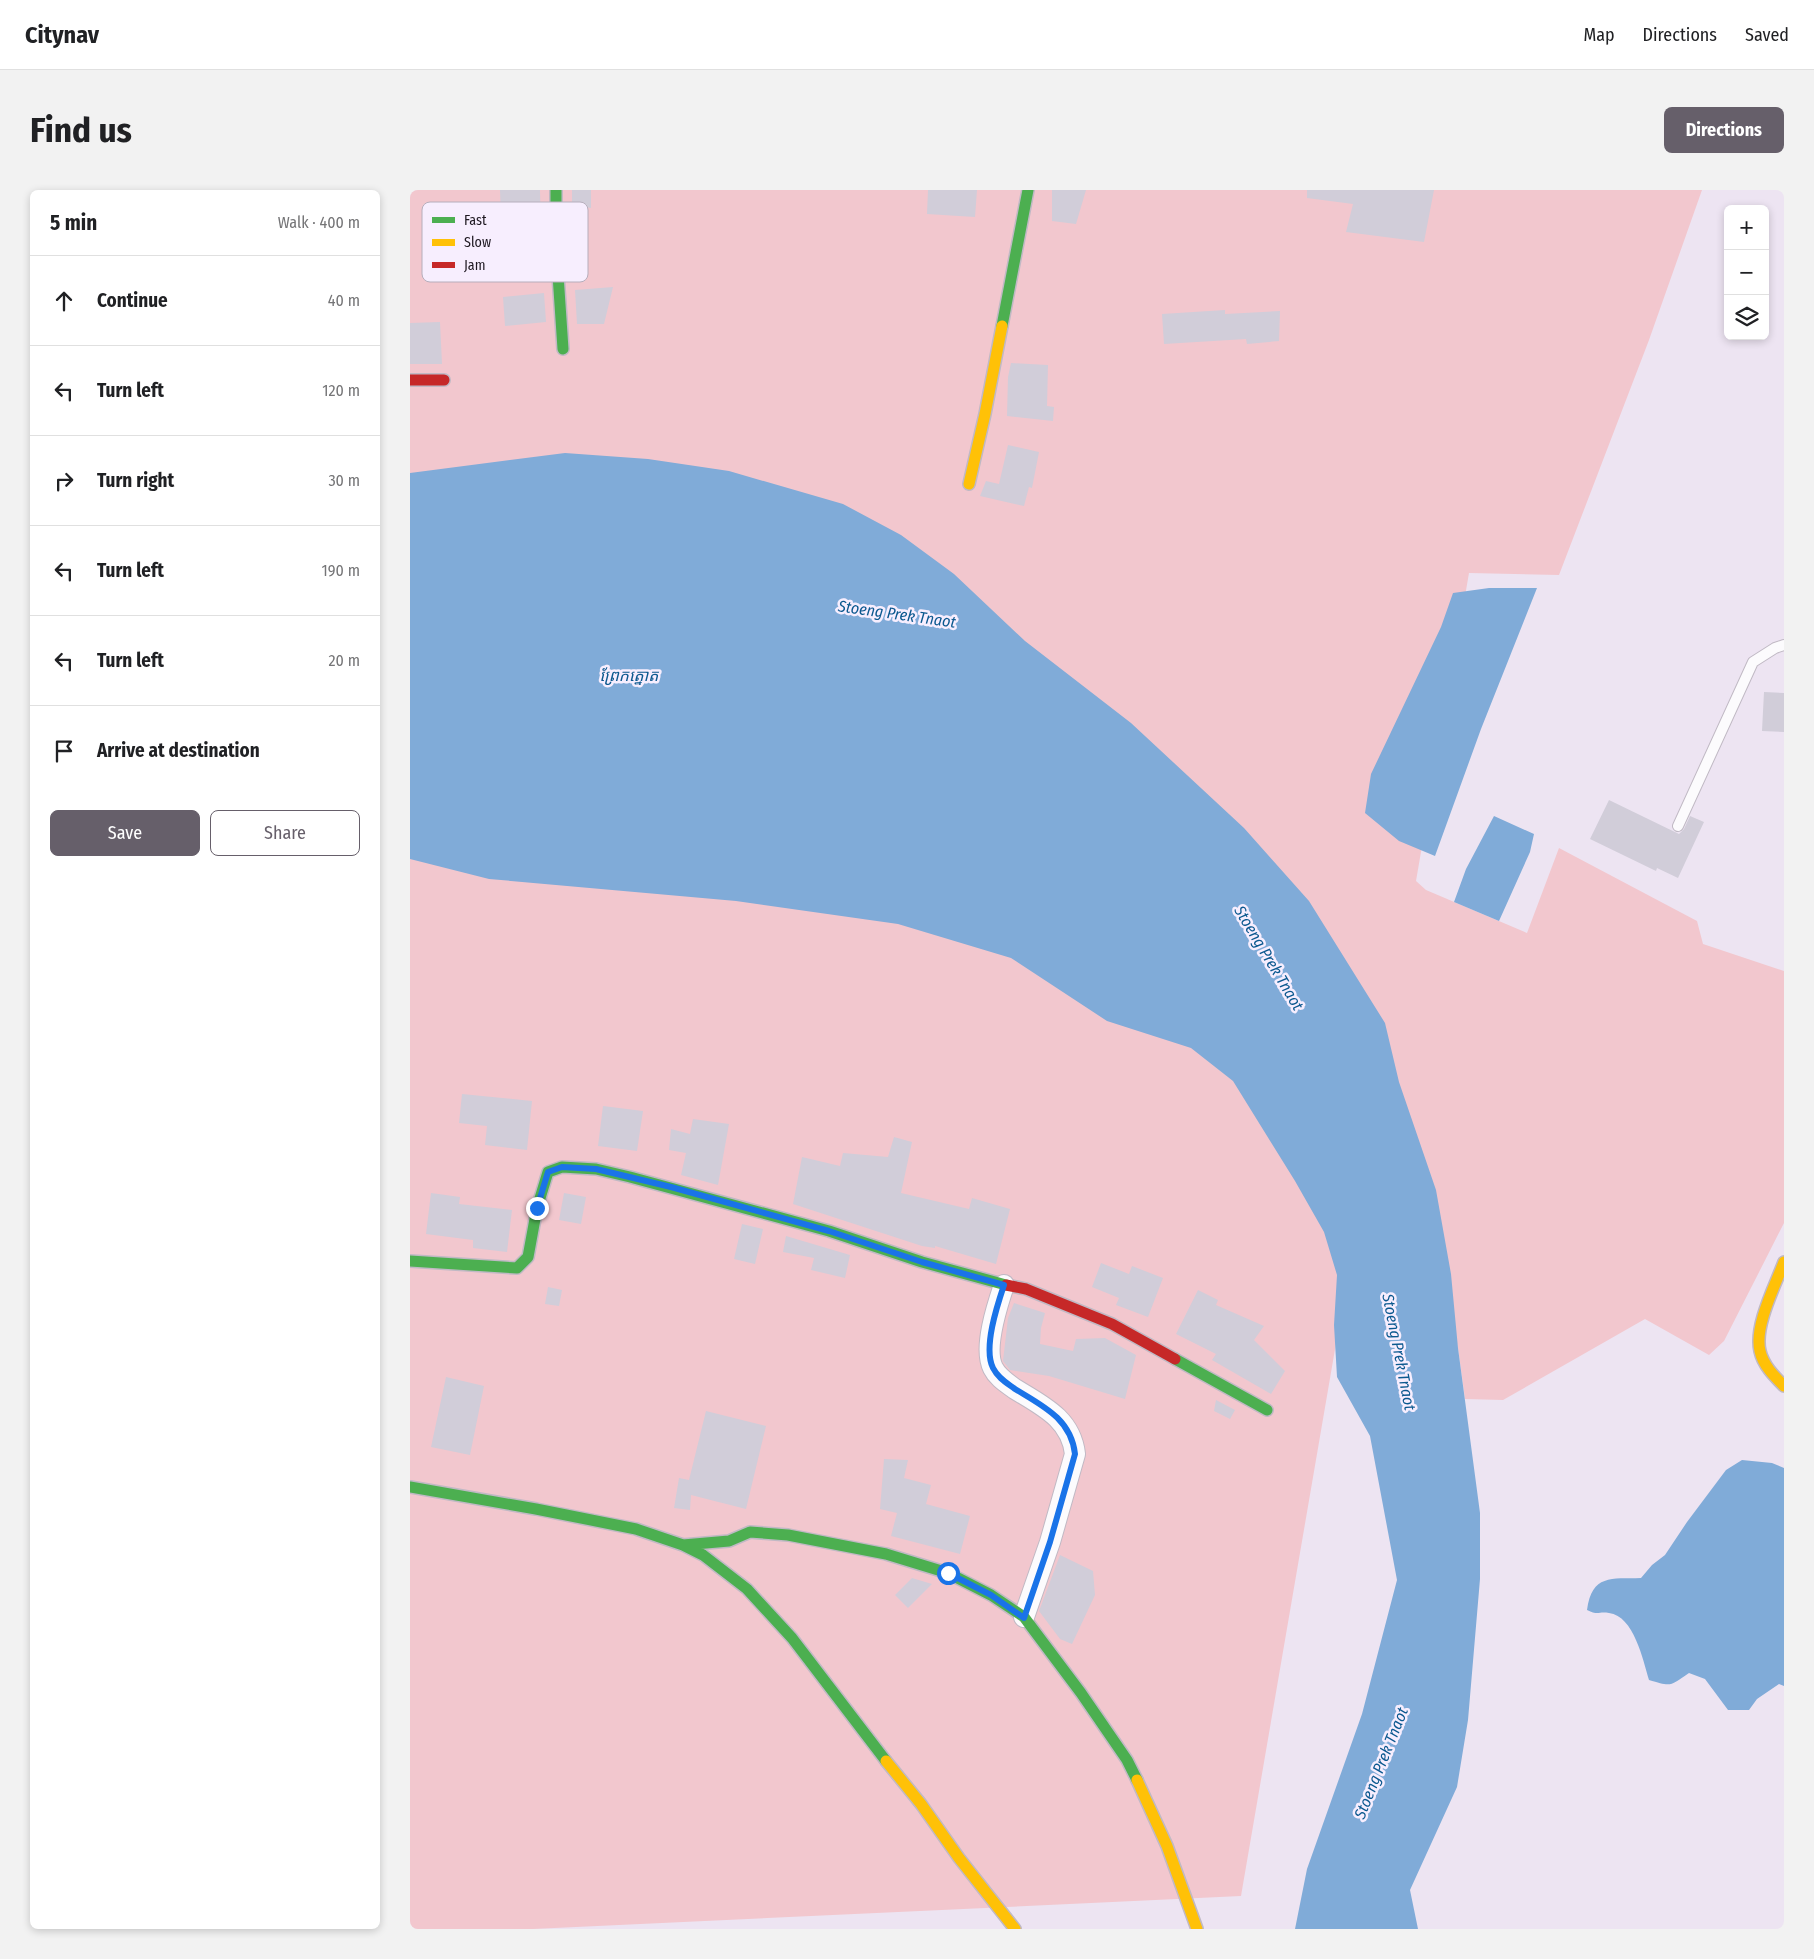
<!DOCTYPE html>
<meta charset="utf-8">
<style>
:root{--surface:#fff;--page:#f2f2f2;--text:#202124;--muted:#757577;--line:#e0e0e0;--accent:#665f6a}
body{margin:0;font-family:"Fira Sans Condensed","Noto Sans Khmer",sans-serif;background:var(--page);color:var(--text)}
.controls{position:absolute;right:15px;top:15px;display:grid;overflow:hidden;border-radius:8px;box-shadow:0 2px 8px #0003}
.controls button{width:45px;height:45px;display:grid;place-items:center;padding:0;border:0;border-bottom:1px solid var(--line);background:var(--surface);color:var(--text);font:25px sans-serif}
.stop{position:absolute;width:15px;height:15px;margin:-11px;border:4px solid #1a73e8;border-radius:50%;background:#fff}
.stop.end{background:#1a73e8;border-color:#fff;box-shadow:0 1px 5px #0008}
.list{margin:0;padding:0;list-style:none}
h2{display:flex;justify-content:space-between;align-items:center;height:65px;margin:0;padding:0 20px;font-size:21px}
h2 small{font-size:16px;font-weight:400;color:var(--muted)}
.list li{display:grid;grid-template-columns:32px 1fr auto;gap:15px;align-items:center;box-sizing:border-box;height:90px;padding:0 20px;border-top:1px solid var(--line)}
.list b{display:block;font-size:19px;white-space:nowrap}
.list em{font-size:16px;font-style:normal;color:var(--muted)}
.actions{display:flex;gap:10px;padding:15px 20px}
.actions a{flex:1;padding:11px 0;border:1px solid var(--accent);border-radius:8px;text-align:center;font-size:18px;color:var(--accent)}
.actions .main{background:var(--accent);color:#fff}
.icon{flex:none;width:28px;height:28px;fill:none;stroke:currentColor;stroke-width:2;stroke-linecap:round;stroke-linejoin:round}
.map{position:relative;flex:none;width:1374px;height:1739px;overflow:hidden;border-radius:8px}
header{display:flex;align-items:center;gap:30px;box-sizing:border-box;height:70px;padding:0 25px;background:var(--surface);border-bottom:1px solid var(--line)}
header strong{font-size:24px}
nav{display:flex;gap:28px;margin-inline-start:auto;font-size:18px}
.intro{display:flex;align-items:center;justify-content:space-between;box-sizing:border-box;height:120px;padding:0 30px}
h1{margin:0;font-size:35px}
.button{padding:12px 22px;border-radius:8px;background:var(--accent);color:#fff;font-size:18px;font-weight:700}
main{display:flex;gap:30px;padding:0 30px}
aside{flex:1;background:var(--surface);border-radius:8px;box-shadow:0 2px 8px #0003}
.map>svg:first-child{display:block}
.green{fill:#f2c7ce}
.water{fill:#80abd8}
.building{fill:#d1cdd9}
.lines{fill:none;stroke-linecap:round;stroke-linejoin:round}
.lane-casing{stroke:#c0b9c4;stroke-width:12}
.street-casing{stroke:#c0b9c4;stroke-width:22}
.fast-casing{stroke:#c0b9c4;stroke-width:14}
.slow-casing{stroke:#c0b9c4;stroke-width:14}
.jam-casing{stroke:#c0b9c4;stroke-width:14}
.lane{stroke:#fcfbfd;stroke-width:10}
.street{stroke:#fcfbfd;stroke-width:20}
.fast{stroke:#4caf50;stroke-width:11}
.slow{stroke:#ffc107;stroke-width:11}
.jam{stroke:#c62828;stroke-width:11}
.route{stroke:#1a73e8;stroke-width:6}
.labels{text-anchor:middle;dominant-baseline:central;stroke-width:5;stroke-linejoin:round;paint-order:stroke}
.water-label{font-size:16px;font-style:italic;fill:#0b588f;stroke:#f7eefe}
.key{fill:#f7eefe;stroke:#b6aebc;stroke-width:1}
.key-label{font-size:14px;fill:#1e1821}
</style>
<header>
<strong>Citynav</strong>
<nav><a>Map</a><a>Directions</a><a>Saved</a></nav>
</header>
<div class="intro"><h1>Find us</h1><a class="button">Directions</a></div>
<main>
<aside>
<h2>5 min<small>Walk · 400 m</small></h2>
<ul class="list">
<li><svg class="icon" aria-label="ahead" viewBox="0 0 24 24"><path d="M12 20V5M6 11l6-6 6 6"/></svg><div><b>Continue</b></div><em>40 m</em></li>
<li><svg class="icon" aria-label="left" viewBox="0 0 24 24"><path d="M17 20v-9H6M10 6l-5 5 5 5"/></svg><div><b>Turn left</b></div><em>120 m</em></li>
<li><svg class="icon" aria-label="right" viewBox="0 0 24 24"><path d="M7 20v-9h11M14 6l5 5-5 5"/></svg><div><b>Turn right</b></div><em>30 m</em></li>
<li><svg class="icon" aria-label="left" viewBox="0 0 24 24"><path d="M17 20v-9H6M10 6l-5 5 5 5"/></svg><div><b>Turn left</b></div><em>190 m</em></li>
<li><svg class="icon" aria-label="left" viewBox="0 0 24 24"><path d="M17 20v-9H6M10 6l-5 5 5 5"/></svg><div><b>Turn left</b></div><em>20 m</em></li>
<li><svg class="icon" aria-label="arrive" viewBox="0 0 24 24"><path d="M6 21V4h12l-3 4 3 4H6"/></svg><div><b>Arrive at destination</b></div></li>
</ul>
<div class="actions"><a class="main">Save</a><a>Share</a></div>
</aside>
<div class="map">
<svg width="1374" height="1739" viewBox="0 0 1374 1739">
<rect width="100%" height="100%" fill="#ede4f2"/>
<path class="green" d="M0,0h1292l-53,150 -90,235 -90,-2 -53,308 10,9 101,43 32,-85 138,73 6,23 81,27v252l-60,118 -15,14 -64,-36 -142,81 -38,-1 -7,-51 -70,-307 -147,855 -708,33h-123z"/>
<path class="water" d="M155,263l83,6 81,12 114,33 58,31 53,39 71,67 106,82 113,105 65,73 76,122 14,59 37,108 15,84 7,74 22,165v66l-12,141 -11,67 -47,103 8,39h-123l12,-60 55,-155 35,-134 -27,-144 -33,-59 -3,-52 3,-50 -13,-43 -29,-51 -62,-100 -42,-33 -84,-27 -96,-63 -113,-34 -162,-23 -247,-22 -79,-20v-386z
M1079,398h48l-56,141 -46,127 -36,-15 -34,-28 6,-39 70,-147 12,-34z
M1084,626l40,18 -4,18 -31,69 -45,-19 12,-33z
M1332,1270l30,3 12,5v218l-5,-2 -22,15 -8,11h-21l-23,-31 -16,-6c-19,13 -17,14 -40,7 -6,-20 -15,-64 -40,-67 -11,-2 -10,3 -22,-3 5,-36 24,-31 54,-32l11,-13 13,-10 22,-33 39,-52z"/>
<path class="building" d="M90,0h40l2,80 -39,1z
M162,0h19v18l-6,-1v16h-5l-2,34h-6z
M518,0h49l-2,27 -48,-3z
M642,0h34l-10,34 -24,-3z
M897,0h127l-10,52 -78,-10 7,-28 -46,-6z
M203,97l-9,37h-27l-2,-34z
M134,103l2,29 -41,4 -2,-29z
M815,120v4l55,-3 -1,30 -32,3 -1,-5 -82,5 -2,-30z
M30,132l2,42h-32v-41z
M601,173l37,2 -1,41 7,1 -1,14 -46,-5 1,-39z
M598,255l31,7 -7,36 -3,-1 -5,19 -44,-10 6,-15 13,3z
M1354,502l20,1v39l-22,-1z
M1199,610l70,34 5,-5 6,-13 14,6 -26,56 -21,-10 -1,3 -66,-32z
M52,904l70,7 -5,49 -42,-5 2,-19 -28,-3z
M193,916l40,5 -6,40 -39,-5z
M283,929l36,5 -11,61 -37,-10 5,-22 -17,-3 2,-21 19,5z
M484,947l18,5 -11,51 68,16 3,-11 38,11 -14,55 -61,-18v2l-13,-2 -129,-42 9,-47 38,9 3,-13 45,4z
M21,1003l29,4 -1,7 53,6 -5,42 -34,-4v-8l-47,-6z
M154,1003l22,4 -5,27 -22,-4z
M332,1034l21,5 -8,35 -21,-5z
M376,1046l64,19 -5,23 -34,-8 3,-12 -31,-6z
M691,1073l28,11 3,-8 31,12 -15,39 -32,-12 3,-7 -27,-11z
M138,1097l14,3 -3,16 -14,-2z
M788,1100l20,10 -2,5 48,21 -10,14 31,31 -14,23 -59,-34 4,-6 -40,-20z
M604,1113l31,10 -4,15 -1,16 33,7 3,-12 29,-1 31,17 -11,44 -76,-23 -39,-6 -7,-9 5,-43z
M36,1187l38,9 -14,69 -39,-8z
M806,1210l19,10 -5,9 -16,-8z
M296,1221l60,15 -20,83 -55,-14 -1,15 -16,-2 5,-30 10,2z
M474,1269l24,1 -4,18 27,7 -5,19 44,12 -10,38 -69,-18 6,-23 -17,-4z
M650,1365l33,16 2,24 -23,49 -12,-5 -21,-28z
M502,1388l20,6 -24,24 -13,-13z"/>
<g class="lines">
<defs>
<path id="lane" d="M1268,636l75,-164 22,-14 9,-3"/>
<path id="street" d="M594,1095c-7,21 -21,63 -11,83 5,10 14,15 22,21 28,17 56,30 60,65l-25,88 -26,75"/>
<path id="fast" d="M146,0v55l7,104
M592,136l26,-136
M0,1071l107,7 11,-11 9,-49 11,-36 14,-5 34,2 34,8 199,54 93,31 84,23
M765,1169l92,51
M0,1297l126,22 100,20 47,16 20,10 44,34 45,49 94,123
M273,1355l46,-4 21,-9 38,3 98,19 62,19 43,22 33,22 57,76 46,67 10,20"/>
<path id="slow" d="M559,294l16,-70 17,-88
M1374,1072c-9,24 -30,64 -24,89 3,14 14,25 24,35
M476,1571l35,43 38,54 56,71
M727,1590l30,66 30,83"/>
<path id="jam" d="M0,190h34
M596,1095l20,4 86,35 63,35"/>
</defs>
<use href="#lane" class="lane-casing"/>
<use href="#street" class="street-casing"/>
<use href="#fast" class="fast-casing"/>
<use href="#slow" class="slow-casing"/>
<use href="#jam" class="jam-casing"/>
<use href="#lane" class="lane"/>
<use href="#street" class="street"/>
<use href="#fast" class="fast"/>
<use href="#slow" class="slow"/>
<use href="#jam" class="jam"/>
</g>
<g class="lines">
<path class="route" d="M127,1018l11,-36 14,-5 34,2 75,18 158,44 93,31 82,23c-7,21 -21,63 -11,83 5,10 14,15 22,21 28,17 56,30 60,65l-25,88 -26,76 -33,-23 -43,-22"/>
</g>
<g class="labels">
<g class="water-label">
<text transform="translate(487 424) rotate(8)">Stoeng Prek Tnaot</text>
<text x="219" y="485">ព្រែកត្នោត</text>
<text transform="translate(859 768) rotate(59)">Stoeng Prek Tnaot</text>
<text transform="translate(989 1162) rotate(79)">Stoeng Prek Tnaot</text>
<text transform="translate(971 1573) rotate(-68)">Stoeng Prek Tnaot</text>
</g>
</g>
<rect x="12" y="12" width="166" height="80" rx="8" class="key"/>
<rect x="22" y="27" width="23" height="6" fill="#4caf50"/>
<rect x="22" y="49" width="23" height="7" fill="#ffc107"/>
<rect x="22" y="72" width="23" height="6" fill="#c62828"/>
<g class="key-label">
<text x="54" y="35">Fast</text>
<text x="54" y="57">Slow</text>
<text x="54" y="80">Jam</text>
</g>
</svg>
<div class="controls">
<button>+</button>
<button>−</button>
<button><svg class="icon" aria-label="layers" viewBox="0 0 24 24"><path d="M12 4l9 5-9 5-9-5zM3 14l9 5 9-5"/></svg></button>
</div>
<div class="stop" style="left:538px;top:1383px"></div>
<div class="stop end" style="left:127px;top:1018px"></div>
</div>
</main>
